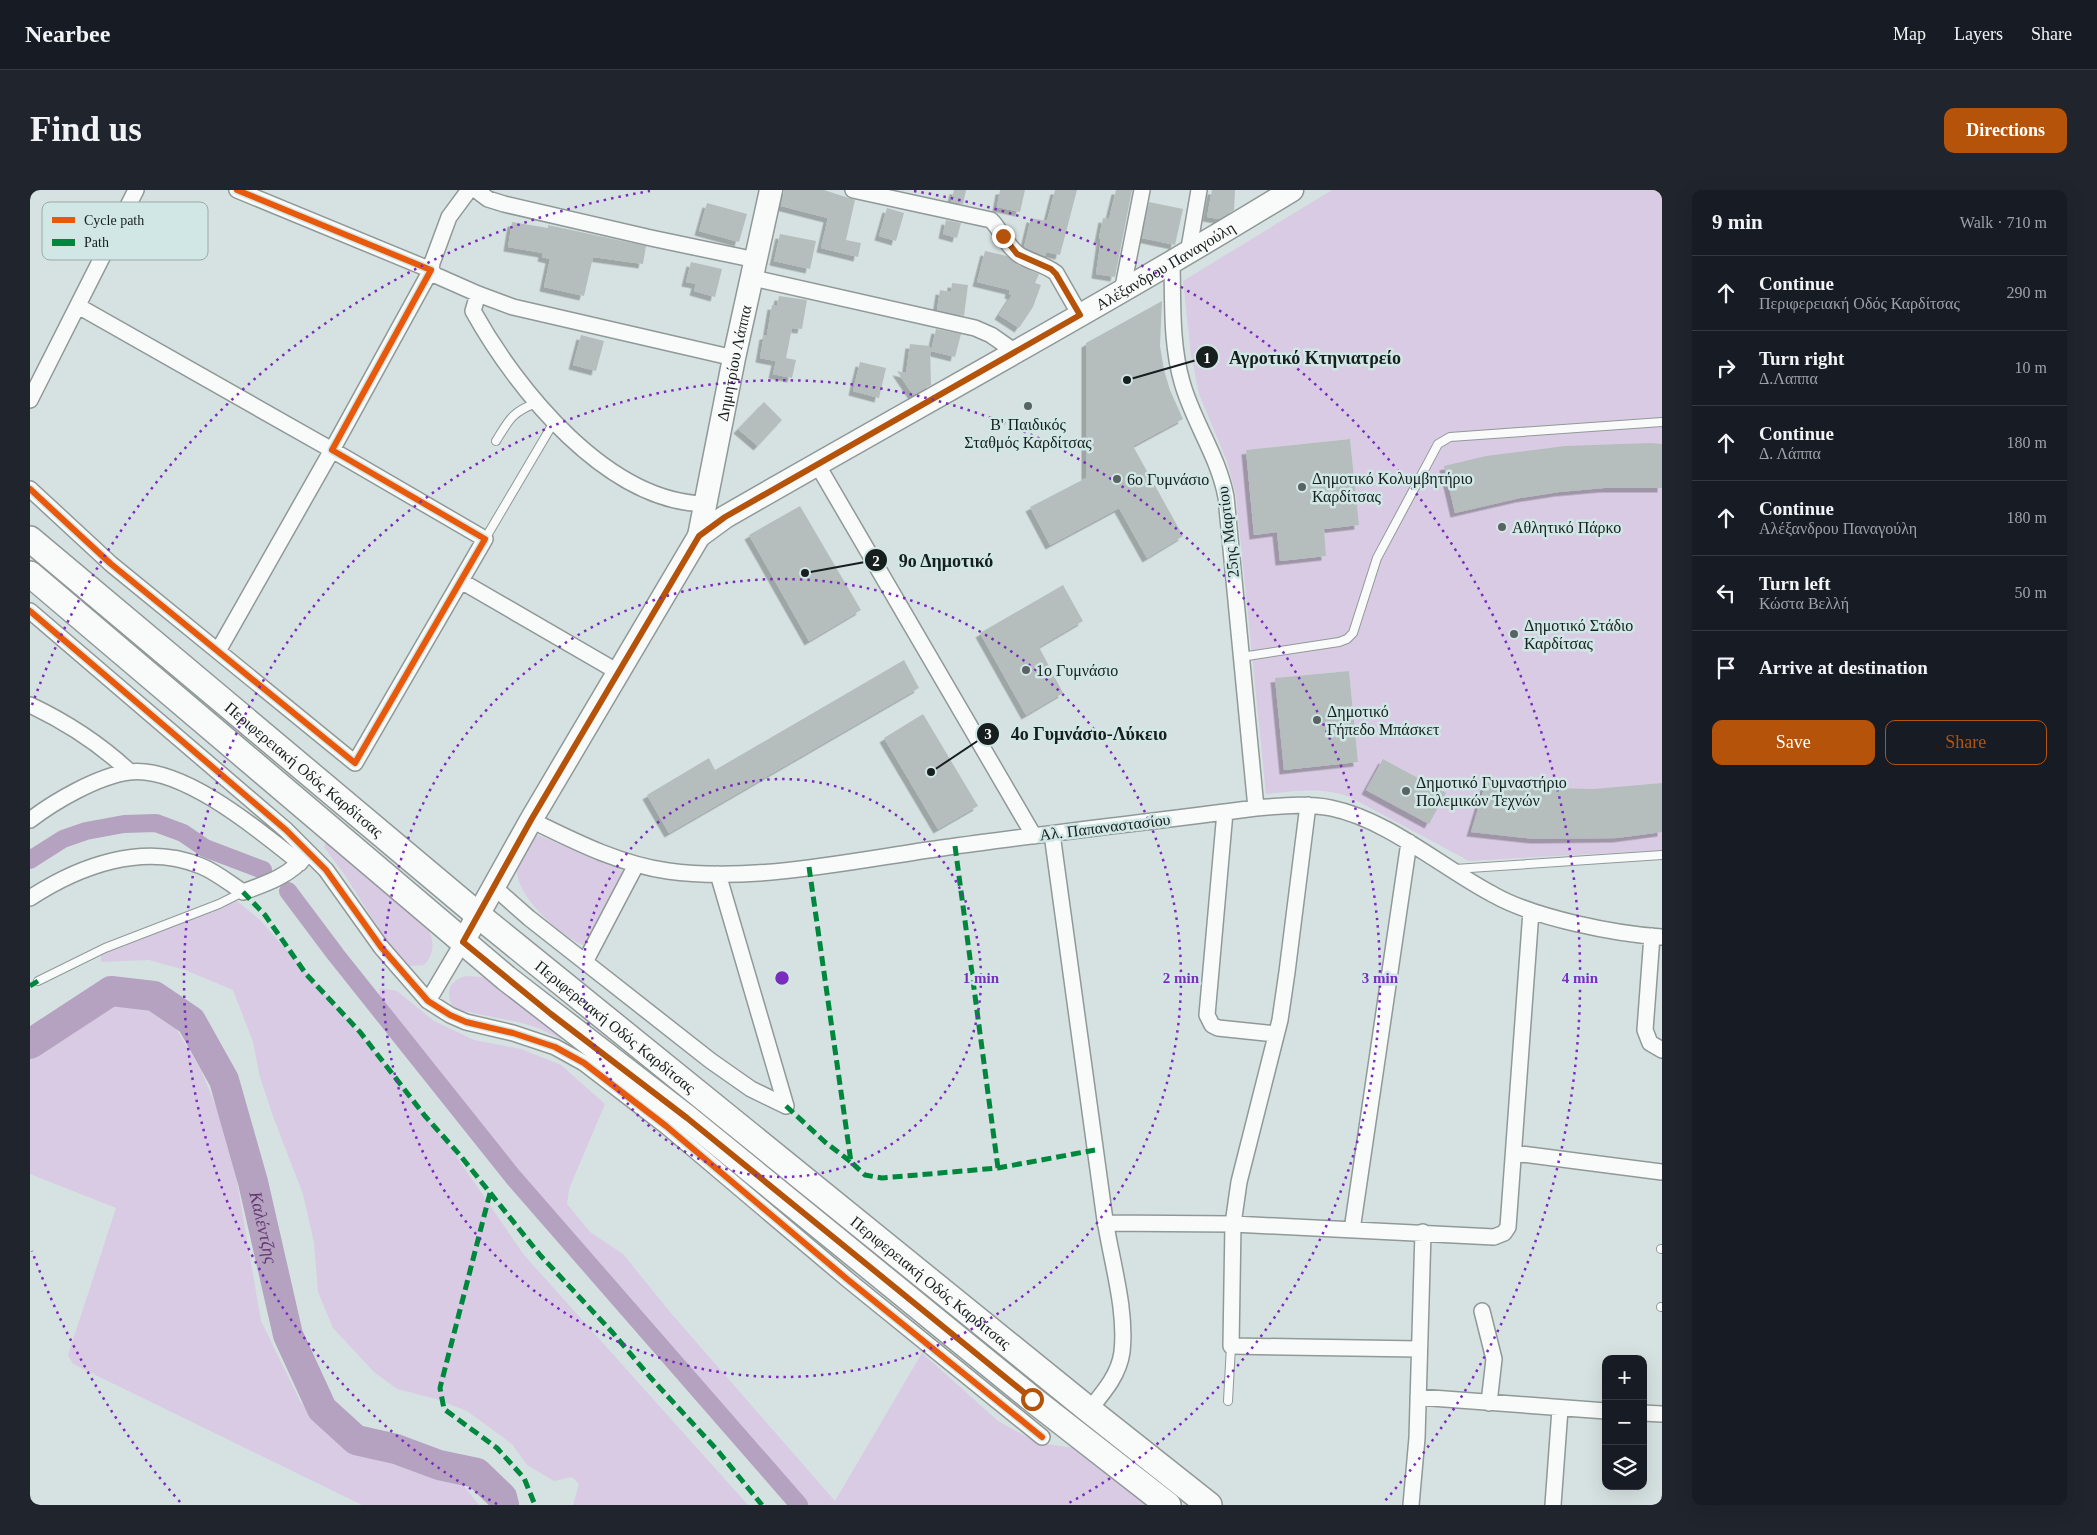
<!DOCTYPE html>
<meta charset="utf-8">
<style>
:root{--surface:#171b24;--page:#20242c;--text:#f1f3f6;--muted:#9ea1a6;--line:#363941;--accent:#b45309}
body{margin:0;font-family:Georgia,serif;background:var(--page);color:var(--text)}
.controls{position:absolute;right:15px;bottom:15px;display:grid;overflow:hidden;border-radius:10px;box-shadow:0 5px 20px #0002}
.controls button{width:45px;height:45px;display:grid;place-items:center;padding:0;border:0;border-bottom:1px solid var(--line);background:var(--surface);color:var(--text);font:25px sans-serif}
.stop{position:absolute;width:15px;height:15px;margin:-11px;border:4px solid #b45309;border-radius:50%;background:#fff}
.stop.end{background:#b45309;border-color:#fff;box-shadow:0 1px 5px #0008}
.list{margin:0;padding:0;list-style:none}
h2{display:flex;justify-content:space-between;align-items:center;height:65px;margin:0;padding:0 20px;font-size:21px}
h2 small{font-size:16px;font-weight:400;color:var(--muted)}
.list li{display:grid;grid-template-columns:32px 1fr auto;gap:15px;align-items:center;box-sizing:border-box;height:75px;padding:0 20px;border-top:1px solid var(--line)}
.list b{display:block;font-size:19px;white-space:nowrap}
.list p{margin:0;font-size:16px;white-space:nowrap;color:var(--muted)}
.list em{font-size:16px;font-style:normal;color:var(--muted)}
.actions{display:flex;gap:10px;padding:15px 20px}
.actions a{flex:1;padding:11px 0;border:1px solid var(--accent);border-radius:10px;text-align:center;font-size:18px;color:var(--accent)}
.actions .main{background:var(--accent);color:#fff}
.icon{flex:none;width:28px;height:28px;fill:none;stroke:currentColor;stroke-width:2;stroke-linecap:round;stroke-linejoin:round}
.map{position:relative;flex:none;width:1632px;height:1315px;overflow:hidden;border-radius:10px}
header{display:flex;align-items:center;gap:30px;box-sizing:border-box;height:70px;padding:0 25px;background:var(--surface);border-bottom:1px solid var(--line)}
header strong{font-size:24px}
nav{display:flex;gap:28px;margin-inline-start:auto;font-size:18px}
.intro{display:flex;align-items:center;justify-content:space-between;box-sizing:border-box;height:120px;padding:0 30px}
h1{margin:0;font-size:35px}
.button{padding:12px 22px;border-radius:10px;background:var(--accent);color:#fff;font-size:18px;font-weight:700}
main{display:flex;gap:30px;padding:0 30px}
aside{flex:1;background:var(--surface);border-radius:10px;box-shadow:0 5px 20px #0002}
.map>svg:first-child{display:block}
.green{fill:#d8cbe3;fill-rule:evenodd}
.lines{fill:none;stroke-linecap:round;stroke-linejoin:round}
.canal{stroke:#b5a1c0;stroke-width:18}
.river{stroke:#b5a1c0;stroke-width:30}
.building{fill:#b5bebd;filter:url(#shadow)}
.lane-casing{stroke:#909998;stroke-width:10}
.street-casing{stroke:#909998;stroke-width:18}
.secondary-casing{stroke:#909998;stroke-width:25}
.primary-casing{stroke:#909998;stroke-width:28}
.lane{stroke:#f9fbfa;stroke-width:8}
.street{stroke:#f9fbfa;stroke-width:15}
.secondary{stroke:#f9fbfa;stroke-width:22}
.primary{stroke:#f9fbfa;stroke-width:25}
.quiet{stroke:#00873e;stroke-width:5;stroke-dasharray:10 5;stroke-linecap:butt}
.cycleway-casing{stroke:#d1e7e5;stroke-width:9}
.cycleway{stroke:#e8590c;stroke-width:6}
.route{stroke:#b45309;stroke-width:6}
.ring{fill:none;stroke:#7b2cbf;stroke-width:2.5;stroke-dasharray:2.5 5}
.poi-dot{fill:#596362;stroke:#d1e7e5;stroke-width:2}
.labels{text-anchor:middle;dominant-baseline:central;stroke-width:5;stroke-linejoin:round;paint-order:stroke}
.street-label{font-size:16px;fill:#161e1e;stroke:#d1e7e5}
.poi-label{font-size:16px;fill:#161e1e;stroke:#d1e7e5;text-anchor:start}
.water-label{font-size:18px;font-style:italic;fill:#643771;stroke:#d1e7e5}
.key{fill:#d1e7e5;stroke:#99aba9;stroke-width:1}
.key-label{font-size:14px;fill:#161e1e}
.centre{fill:#7b2cbf;stroke:#d1e7e5;stroke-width:2.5}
.ring-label{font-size:15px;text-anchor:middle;font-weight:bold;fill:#7b2cbf;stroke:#d1e7e5;stroke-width:5;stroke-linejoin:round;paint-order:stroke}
.leader{fill:none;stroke:#161e1e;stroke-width:2}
.callout-dot{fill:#161e1e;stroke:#d1e7e5;stroke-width:2}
.mark-label{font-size:15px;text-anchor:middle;font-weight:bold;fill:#fff}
.callout-label{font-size:18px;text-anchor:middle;font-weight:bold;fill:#161e1e;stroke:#d1e7e5;stroke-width:5;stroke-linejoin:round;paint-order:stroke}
</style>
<header>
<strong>Nearbee</strong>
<nav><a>Map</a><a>Layers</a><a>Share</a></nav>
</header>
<div class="intro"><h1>Find us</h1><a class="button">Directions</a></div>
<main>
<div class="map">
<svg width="1632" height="1315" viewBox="0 0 1632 1315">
<defs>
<filter id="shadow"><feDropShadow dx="-4.5" dy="4.5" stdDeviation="0" flood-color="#0004"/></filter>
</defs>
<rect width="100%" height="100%" fill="#d6e2e1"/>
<path class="green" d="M1302,0h330v660l-193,11 -119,-64c-28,-10 -54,-6 -84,-3l-30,-298 -8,-32 -29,-70 -8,-39 -8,-74zM1320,249l9,86 -35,4 2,27 -46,5 -3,-29 -23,3 -8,-85zM1319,481l9,91 -74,8 -8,-92zM1354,569l61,34 -78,-4z
M508,645l89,38 -39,74c-24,-8 -69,-47 -71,-75 0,-11 11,-25 16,-35z
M296,652l102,87c7,13 6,26 -4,36l-15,1 -15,-14 -50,-78 -20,-27z
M207,711l23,19 118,135 74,95 72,105 224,250h-175l6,-21 -7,-7 -18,4 -27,-16 -15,-21 -45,-33 -31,-12 -39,-10 -23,-17 -41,-44 -15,-36 -4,-49 -11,-49 -29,-75 -14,-42 -7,-35 -20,-52 -48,-20 -36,-10 -48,2v-8z
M436,786l16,1 8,3 74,56 -3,3 -23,-11 -16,-5 -63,-13 -7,-4c-7,-15 -2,-26 14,-30z
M350,798l17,3 37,30 40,19 47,9 40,16 44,39 -36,85 -2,15 23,28 33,22 47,58 165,189 87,-148 76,68 40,22 45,6 70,56h-348l-290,-335 -136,-171z
M98,815l23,4 24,18 26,43 29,71 31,180 40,82 51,45 111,37 16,20h-117l-289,-141 -5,-9 48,-147 -86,-34v-117l45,-33 28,-16z"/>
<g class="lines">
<path class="canal" d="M0,670l33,-21 23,-8 38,-7 32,-1 27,10 22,15 58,22
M258,701l48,64 177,222 286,328"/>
<path class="river" id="s1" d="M0,854l81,-53 43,5 37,25 33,59 29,102 35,153 34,74 34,31 40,9 43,16 38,8 25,24 2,8"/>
</g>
<path class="building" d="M754,0h40l31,10 -9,40 15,3 -3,14 -37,-9 7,-30 -47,-12z
M924,0h12l-3,14 -12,-2z
M970,0h25l-5,22 -23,-5z
M1025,0h22l-17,65 -14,-3 -1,4 -21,-9 7,-29 16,3z
M1086,0h16l-17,87 -19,-3 5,-35 -2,-1 4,-20 6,1z
M1182,0h23l-1,20 -15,9 -12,-2z
M1119,12l34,7 -8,36 -33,-7z
M677,13l40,11 -8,28 -40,-11z
M857,18l17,5 -8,28 -17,-5z
M916,30l15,3 -4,15 -14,-4z
M482,32l36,6v-3l98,21 -3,18 -50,-7 -9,39 -40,-9 6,-28 -8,-2 1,-4 -35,-6z
M750,44l36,7 -6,28 -36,-8z
M955,61l22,5 11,9 21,9 -4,9 6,2 -8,22 -14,21 -20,-13 13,-20 -3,-1 1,-4 -33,-8z
M661,72l31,7 -7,28 -21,-6 2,-7 -10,-2z
M922,93l16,2 -4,31 -27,-6 3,-20 11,2z
M749,106l28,4 -5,29 -10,-1 -6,30 10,2 -4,18 -19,-4 3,-13 -16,-3 4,-23h3l5,-30 5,1z
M1132,111l-2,45 4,24 6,20 13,29 -50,27 50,90 -36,22 -28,-50 -69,37 -20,-38 56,-29v-135z
M906,139l25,5 -6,23 -24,-6z
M551,145l23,6 -8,30 -23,-6z
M880,154l20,2 1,39 -18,10 -16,-24 9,2z
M830,172l26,6 -7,30 -26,-7z
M734,212l18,18 -24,26 -20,-17z
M1320,249l9,86 -35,4 2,27 -46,5 -3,-29 -23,3 -8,-85z
M1621,253l11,1v44h-58l-45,4 -39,6 -65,15 -11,-47 42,-10 79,-10z
M770,316l61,104 -52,31 -60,-106z
M1033,395l20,36 -44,26 24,46 -37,22 -46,-82z
M874,470l15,28 -250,145 -22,-38 62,-37 6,12z
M1319,481l9,91 -74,8 -9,-92z
M893,524l55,92 -40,23 -54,-91z
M1353,569l63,34 -17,31 -63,-34z
M1456,592l58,6 50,1 68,-6v49l-45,6 -82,1 -64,-7z"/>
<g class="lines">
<defs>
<path id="lane" d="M466,251c13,-21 16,-29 40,-38
M455,349l69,-117
M1211,467l98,-15 8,-3 6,-6 24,-75 61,-114 12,-7 212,-15
M1425,679l207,-14
M8,791l67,-33 114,-44 24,-12
M1631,1059h1
M1631,1117h1
M1198,1211l3,-55"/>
<path id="street" d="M439,0l-20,27 -17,46 -1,7 4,5 43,19 35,13 221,51
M446,0l12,9 16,5 147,34 105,22
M823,0l138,30c10,10 15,25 27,34 11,8 27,10 38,19l24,42
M1158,64l11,-64
M1142,73c1,40 -1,81 10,119 11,40 36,73 44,115l30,311
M723,88l222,50 16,7 23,16
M1092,102l20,-102
M448,104l-5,17c44,79 134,191 232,193
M48,116l254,144 -114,201
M0,210l106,-210
M787,274l217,372
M0,299l81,75 244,199 130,-224 -153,-89 99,-180 -194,-80
M431,391l157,91
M0,421l256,219 40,40 55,77 47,54 22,14 16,7 47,11 42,14 29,16 82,63 181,153 195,158
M0,515c36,17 71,40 100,67
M1278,615l-21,167 -7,48 -41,162 -6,42 -2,122 187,3
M1195,622l-18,203 5,10 6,3 58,6
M0,630c25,-19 68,-44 99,-48 53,-7 131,59 171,91
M501,630c45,22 88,44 137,51 86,12 188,-11 274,-23 104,-15 209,-26 314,-40 25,-2 50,-5 75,0 58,12 111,60 163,87 41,23 121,39 168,42
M1022,644c17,127 35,253 52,379 6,44 23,95 18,139 -3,23 -19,41 -33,58
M688,684l68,232
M464,697l35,31 182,143 40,28 35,17
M0,708c49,-32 113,-56 171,-32 15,6 28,17 42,26 25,-9 46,-16 64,-37
M1622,746l-7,94 5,13 12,7
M555,772l51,-97
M398,811l35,-59
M1484,963l148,19
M1075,1033l128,1 261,13 10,-4 4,-6 23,-316
M1322,1040l57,-388
M1452,1121l12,48 -5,44
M1388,1207l188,14
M1613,1223l19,1
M1381,1315l6,-67 6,-206
M1523,1315l7,-96"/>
<g id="secondary">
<path id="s2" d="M669,346l26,-19c189,-109 381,-213 567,-327"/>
<path id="s3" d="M433,752l68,-122 168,-284 35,-178 37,-168"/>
</g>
<g id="primary">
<path id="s4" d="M0,349l448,376 611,495 120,95"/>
<path d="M0,384l476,404 181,140 345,281 136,106"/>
</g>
</defs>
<use href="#lane" class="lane-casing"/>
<use href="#street" class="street-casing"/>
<use href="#secondary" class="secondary-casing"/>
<use href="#primary" class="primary-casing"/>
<use href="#lane" class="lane"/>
<use href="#street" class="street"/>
<use href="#secondary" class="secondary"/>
<use href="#primary" class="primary"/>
<path class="quiet" d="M925,656l43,322
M779,677l42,295 14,13 17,3 116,-10 97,-18
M213,702l22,23 41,59 54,58 65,84 34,38 81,101 73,78 37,44 68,74 44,54
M0,796l8,-5
M756,916l39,36 26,20
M460,1003l-50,195 4,21 53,39 27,30 11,27"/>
<defs>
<path id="cycleway" d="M0,299l81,75 244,199 130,-224 -153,-89 99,-180 -194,-80
M0,421l256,219 40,40 55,77 47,54 22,14 16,7 47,11 42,14 29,16 82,63 181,153 195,158"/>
</defs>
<use href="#cycleway" class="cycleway-casing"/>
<use href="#cycleway" class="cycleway"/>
</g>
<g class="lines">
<path class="route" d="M973,46l14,18 34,15 5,5 24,41 -355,202 -26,19 -168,284 -68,122 88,72 136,104 345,281"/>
</g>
<g class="ring">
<circle cx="752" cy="788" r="199"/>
<circle cx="752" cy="788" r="399"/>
<path d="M467 1314A598 598 0 1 1 1037 1314"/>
<path d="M150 1312A798 798 0 0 1 2 1061M2 515A798 798 0 0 1 620 1M884 1A798 798 0 0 1 1354 1312"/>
</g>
<g class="poi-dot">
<circle cx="998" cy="216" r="5"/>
<circle cx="1087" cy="289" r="5"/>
<circle cx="1272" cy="297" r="5"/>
<circle cx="1472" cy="337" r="5"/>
<circle cx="1484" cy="444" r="5"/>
<circle cx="996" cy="480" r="5"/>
<circle cx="1287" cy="530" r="5"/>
<circle cx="1376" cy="601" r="5"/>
</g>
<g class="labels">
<g class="street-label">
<text stroke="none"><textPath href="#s2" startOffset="539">Αλέξανδρου Παναγούλη</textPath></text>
<text stroke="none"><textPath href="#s3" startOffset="646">Δημητρίου Λάππα</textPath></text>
<text transform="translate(1198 342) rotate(-97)">25ης Μαρτίου</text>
<text stroke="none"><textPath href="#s4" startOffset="358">Περιφερειακή Οδός Καρδίτσας</textPath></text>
<text transform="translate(1075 637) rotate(-7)">Αλ. Παπαναστασίου</text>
<text stroke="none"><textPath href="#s4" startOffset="762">Περιφερειακή Οδός Καρδίτσας</textPath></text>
<text stroke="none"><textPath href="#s4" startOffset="1168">Περιφερειακή Οδός Καρδίτσας</textPath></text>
</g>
<g class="poi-label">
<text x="998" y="234" text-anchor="middle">Β' Παιδικός<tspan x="998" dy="18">Σταθμός Καρδίτσας</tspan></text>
<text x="1282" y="288">Δημοτικό Κολυμβητήριο<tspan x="1282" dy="18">Καρδίτσας</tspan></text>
<text x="1097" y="289">6ο Γυμνάσιο</text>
<text x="1482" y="337">Αθλητικό Πάρκο</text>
<text x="1494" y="435">Δημοτικό Στάδιο<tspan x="1494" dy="18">Καρδίτσας</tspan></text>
<text x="1006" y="480">1ο Γυμνάσιο</text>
<text x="1297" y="521">Δημοτικό<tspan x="1297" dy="18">Γήπεδο Μπάσκετ</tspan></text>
<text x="1386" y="592">Δημοτικό Γυμναστήριο<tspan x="1386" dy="18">Πολεμικών Τεχνών</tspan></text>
</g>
<g class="water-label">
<text stroke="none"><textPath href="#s1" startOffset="405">Καλέντζης</textPath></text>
</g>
</g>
<rect x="12" y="12" width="166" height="58" rx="8" class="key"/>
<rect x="22" y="27" width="23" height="6" fill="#e8590c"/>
<rect x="22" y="49" width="23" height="7" fill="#00873e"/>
<g class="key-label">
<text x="54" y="35">Cycle path</text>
<text x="54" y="57">Path</text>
</g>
<circle cx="752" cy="788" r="8" class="centre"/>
<g class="ring-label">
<text x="951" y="793">1 min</text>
<text x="1151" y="793">2 min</text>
<text x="1350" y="793">3 min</text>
<text x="1550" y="793">4 min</text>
</g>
<path class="leader" d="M1097 190L1177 167M775 383L846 370M901 582L958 544"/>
<g class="callout-dot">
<circle cx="1097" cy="190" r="5"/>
<circle cx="775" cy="383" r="5"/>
<circle cx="901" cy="582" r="5"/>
<circle cx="1177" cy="167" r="12"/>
<circle cx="846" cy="370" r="12"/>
<circle cx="958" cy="544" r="12"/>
</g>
<g class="mark-label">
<text x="1177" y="173">1</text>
<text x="846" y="376">2</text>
<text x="958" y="549">3</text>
</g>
<g class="callout-label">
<text x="1285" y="174">Αγροτικό Κτηνιατρείο</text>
<text x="916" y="377">9ο Δημοτικό</text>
<text x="1059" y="550">4ο Γυμνάσιο-Λύκειο</text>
</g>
</svg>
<div class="controls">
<button>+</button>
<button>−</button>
<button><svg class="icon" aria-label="layers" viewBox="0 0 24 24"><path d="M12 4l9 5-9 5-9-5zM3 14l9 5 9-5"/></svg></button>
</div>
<div class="stop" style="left:1002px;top:1209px"></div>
<div class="stop end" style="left:973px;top:46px"></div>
</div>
<aside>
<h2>9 min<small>Walk · 710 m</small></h2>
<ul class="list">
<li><svg class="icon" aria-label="ahead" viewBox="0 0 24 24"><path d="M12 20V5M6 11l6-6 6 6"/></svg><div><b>Continue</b><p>Περιφερειακή Οδός Καρδίτσας</p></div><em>290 m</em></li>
<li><svg class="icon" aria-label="right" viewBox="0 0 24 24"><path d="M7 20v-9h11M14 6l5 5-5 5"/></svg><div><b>Turn right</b><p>Δ.Λαππα</p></div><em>10 m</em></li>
<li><svg class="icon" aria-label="ahead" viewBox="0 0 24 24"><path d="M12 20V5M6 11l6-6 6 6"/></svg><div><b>Continue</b><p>Δ. Λάππα</p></div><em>180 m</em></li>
<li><svg class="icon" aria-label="ahead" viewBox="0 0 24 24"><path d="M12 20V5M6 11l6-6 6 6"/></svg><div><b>Continue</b><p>Αλέξανδρου Παναγούλη</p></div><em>180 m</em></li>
<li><svg class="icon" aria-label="left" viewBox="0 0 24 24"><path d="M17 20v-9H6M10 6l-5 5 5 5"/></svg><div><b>Turn left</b><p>Κώστα Βελλή</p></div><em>50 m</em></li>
<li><svg class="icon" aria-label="arrive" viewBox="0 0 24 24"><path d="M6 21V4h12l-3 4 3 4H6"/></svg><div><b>Arrive at destination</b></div></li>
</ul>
<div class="actions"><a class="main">Save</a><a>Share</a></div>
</aside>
</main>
